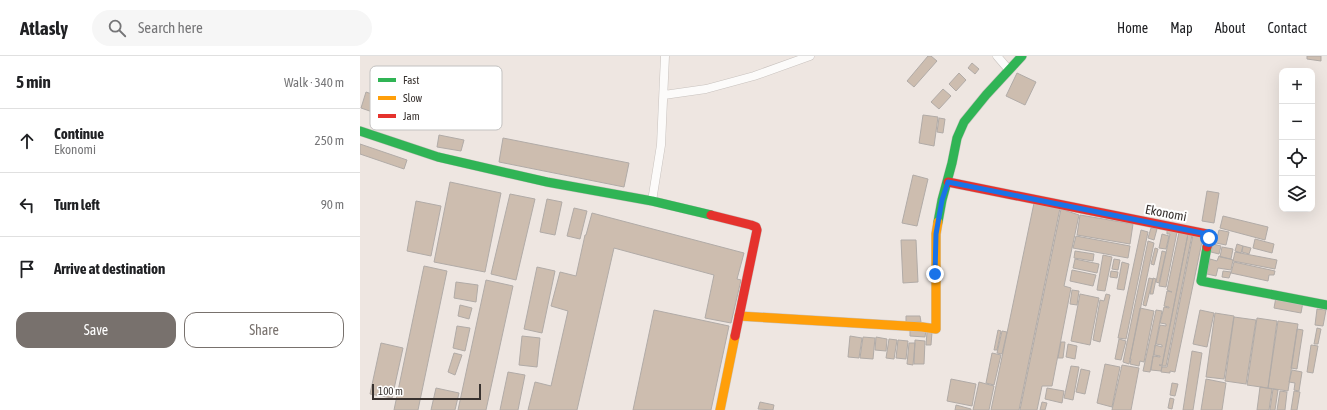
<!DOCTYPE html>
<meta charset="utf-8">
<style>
:root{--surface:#fff;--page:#f6f6f6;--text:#202124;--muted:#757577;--line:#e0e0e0;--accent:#78716d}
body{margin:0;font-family:"Asap Condensed",sans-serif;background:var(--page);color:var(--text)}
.controls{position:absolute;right:12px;top:12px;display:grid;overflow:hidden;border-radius:8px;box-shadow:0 4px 16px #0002}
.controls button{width:36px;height:36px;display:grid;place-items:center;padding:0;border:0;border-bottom:1px solid var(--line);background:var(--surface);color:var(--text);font:20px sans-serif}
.scale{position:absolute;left:12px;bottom:10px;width:109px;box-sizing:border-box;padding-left:4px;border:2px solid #38322f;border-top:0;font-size:11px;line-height:14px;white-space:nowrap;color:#38322f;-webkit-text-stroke:3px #fff;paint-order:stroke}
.stop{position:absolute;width:12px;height:12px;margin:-9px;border:3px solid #1a73e8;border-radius:50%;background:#fff}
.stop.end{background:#1a73e8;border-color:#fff;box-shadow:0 1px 4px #0008}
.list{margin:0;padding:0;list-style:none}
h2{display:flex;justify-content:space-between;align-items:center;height:52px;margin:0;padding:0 16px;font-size:17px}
h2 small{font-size:13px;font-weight:400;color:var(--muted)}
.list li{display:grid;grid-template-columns:26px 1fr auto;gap:12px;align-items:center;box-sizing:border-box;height:64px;padding:0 16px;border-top:1px solid var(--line)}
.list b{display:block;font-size:15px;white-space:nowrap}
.list p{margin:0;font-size:13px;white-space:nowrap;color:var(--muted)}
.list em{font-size:13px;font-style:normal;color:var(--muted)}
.actions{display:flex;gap:8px;padding:12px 16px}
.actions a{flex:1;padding:9px 0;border:1px solid var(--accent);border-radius:12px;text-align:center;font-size:14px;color:var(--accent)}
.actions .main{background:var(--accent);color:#fff}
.icon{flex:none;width:22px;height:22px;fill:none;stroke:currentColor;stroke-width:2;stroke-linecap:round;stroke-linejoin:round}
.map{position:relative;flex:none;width:967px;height:354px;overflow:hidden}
header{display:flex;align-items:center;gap:24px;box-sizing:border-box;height:56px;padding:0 20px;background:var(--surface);border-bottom:1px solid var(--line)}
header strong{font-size:19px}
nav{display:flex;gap:22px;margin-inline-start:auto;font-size:14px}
.search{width:280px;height:36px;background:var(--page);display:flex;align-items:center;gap:10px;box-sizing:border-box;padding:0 14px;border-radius:22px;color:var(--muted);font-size:15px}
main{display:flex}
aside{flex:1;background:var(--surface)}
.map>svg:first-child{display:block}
.building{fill:#cdbdaf;stroke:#b1aba7}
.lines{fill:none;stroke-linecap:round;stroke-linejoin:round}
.street-casing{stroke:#c8c2be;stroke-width:9}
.fast-casing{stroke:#c8c2be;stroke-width:10}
.slow-casing{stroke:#c8c2be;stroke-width:10}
.jam-casing{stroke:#c8c2be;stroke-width:10}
.street{stroke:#fcfbfa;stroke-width:8}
.fast{stroke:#30b455;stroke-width:9}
.slow{stroke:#ff9f0a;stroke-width:9}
.jam{stroke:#e5322d;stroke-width:9}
.route{stroke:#1a73e8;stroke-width:5}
.labels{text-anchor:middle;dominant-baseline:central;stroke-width:4;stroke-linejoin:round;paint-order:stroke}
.street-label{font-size:13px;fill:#38322f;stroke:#fff}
.key{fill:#fff;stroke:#c3c2c1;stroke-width:1}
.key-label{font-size:11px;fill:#38322f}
</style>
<header>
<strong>Atlasly</strong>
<div class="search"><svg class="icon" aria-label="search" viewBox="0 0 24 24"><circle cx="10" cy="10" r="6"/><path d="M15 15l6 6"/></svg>Search here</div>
<nav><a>Home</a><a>Map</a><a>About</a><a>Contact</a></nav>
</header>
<main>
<aside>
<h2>5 min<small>Walk · 340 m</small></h2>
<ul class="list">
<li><svg class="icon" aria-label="ahead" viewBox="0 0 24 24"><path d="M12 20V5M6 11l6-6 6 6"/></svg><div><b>Continue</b><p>Ekonomi</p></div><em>250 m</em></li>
<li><svg class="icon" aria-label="left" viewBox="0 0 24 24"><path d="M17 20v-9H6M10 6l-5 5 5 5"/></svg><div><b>Turn left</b></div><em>90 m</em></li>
<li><svg class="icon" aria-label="arrive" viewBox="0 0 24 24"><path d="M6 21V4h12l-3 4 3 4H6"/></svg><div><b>Arrive at destination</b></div></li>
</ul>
<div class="actions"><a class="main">Save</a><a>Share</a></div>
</aside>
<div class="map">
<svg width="967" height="354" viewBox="0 0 967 354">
<rect width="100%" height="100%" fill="#eee6e1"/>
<path class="building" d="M568,0h3l6,5 -23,26 -7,-6z
M947,0h14v5l-14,-2z
M612,7l7,6 -4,5 -7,-6z
M599,17l7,7 -10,11 -7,-7z
M657,17l19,9 -11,23 -19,-9z
M583,33l8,7 -12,13 -8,-7z
M6,36l52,18 -5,16 -52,-18z
M563,59l15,2 -4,29 -15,-3z
M579,62l6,1 -2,14 -6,-1z
M79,79l25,5 -3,11 -24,-4z
M143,82l126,25 -5,24 -125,-25z
M0,88l47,16 -3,9 -44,-15z
M553,119l15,4 -11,47 -15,-3z
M90,126l51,11 -16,79 -51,-10z
M847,135l12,2 -5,30 -12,-2z
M150,138l25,5 -19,81 -25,-6z
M187,143l15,3 -7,33 -15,-3z
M56,145l25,5 -10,50 -24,-5z
M674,147l26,5 -41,202h-28z
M214,152l13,3 -7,28 -13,-3z
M701,153l18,6 -15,71 7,2 -19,98h-10l-5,24h-17z
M232,157l152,40 -7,26 4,1 -10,43 -26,-5 9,-43 -100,-27 -37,162h-49l7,-28 16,4 17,-75 -17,-5 9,-34 16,4 9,-41h1z
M720,159l53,9 -3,20 -53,-9z
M863,160l45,11 -3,13 -45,-12z
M791,172l6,1 -3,11 -6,-2z
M781,174l7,2 -22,107 -8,-1z
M807,174l10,2 -11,55 -7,-1 11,-52h-3z
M859,174l10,2 -3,13 -10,-2z
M819,176l9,2 -26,131h-3l3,1 -1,5 -10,-1 2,-14 7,1v-1l-6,-1 1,-10 7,2v-2l-6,-1 4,-19 6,1v-2l-6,-1 4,-16 5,1v-1l-5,-1 3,-15 5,1 -5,-2z
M802,178l7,2 -3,13 -7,-1z
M828,178l4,1 -26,131h-4z
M833,179l10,2 -28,135 -5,-1v2l-9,-1 1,-5h5z
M716,180l54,10 -2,12 -55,-10z
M895,183l19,5 -2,9 -19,-5z
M541,184h15l2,42 -15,1z
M788,185l6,2 -25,121 -6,-2z
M853,188l8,2 -2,8 -8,-2z
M877,188l6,2 -2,7 -6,-2z
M883,190l8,2 -2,6 -7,-2z
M862,191l11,2 -2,10 -11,-2z
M795,192l3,1 -4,16 -3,-1z
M715,195l19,3 -1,7 -19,-3z
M802,195l4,1 -7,31 -3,-1z
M875,196l42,8 -2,9 -42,-8z
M743,199l9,2 -7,34 -8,-1z
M859,200l14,4 -2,10 -13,-2 -2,8 -9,-2 3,-15 7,2z
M715,203l24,5 -2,9 -24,-5z
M754,203l6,1 -2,10 -6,-1z
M762,206l7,2 -5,26 -7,-1z
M874,206l41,9 -1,4h-5l-1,6 -37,-8z
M64,210l23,5 -29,139h-24z
M177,211l18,4 -13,62 -18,-4z
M712,214l24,5 -3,11 -23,-5z
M751,215l7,1 -1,6 -7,-1z
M863,215l8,1 -2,6 -7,-1z
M789,222l4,1 -7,27 -3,-1z
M793,222l3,1 -3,15h-3z
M126,224l27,6 -27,124h-28z
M96,226l22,3 -2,17 -22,-4z
M712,234l7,1 -2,14 -7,-1z
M720,238l19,4 -9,47 -19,-4z
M746,238l4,1 -10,47 -7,-2 7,-40 4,1z
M916,241l27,5 -2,11 -27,-5z
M100,249l12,3 -3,11 -11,-3z
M780,252l14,3 -10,51 -4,-1 -1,5 -9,-2 1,-5h-1z
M957,253l9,1 -3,16 -8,-1z
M294,254l75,16 -18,84h-78z
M796,254l6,1 -12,61 -7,-1z
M840,254l14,3 -7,34 -14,-3z
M855,257l19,3 -10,63 -18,-2z
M546,260h14l1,6h-15z
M874,261l22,3 -10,64 -21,-3z
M897,262l20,3 -9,67 -21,-3z
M918,265l20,3 -10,67 -20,-3z
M97,270l13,2 -5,23 -12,-3z
M957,272l4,1 -3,15h-4z
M550,273l16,1 -1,7 -15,-1z
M937,273l6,1 -6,39 -6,-1z
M638,274l3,1 -4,19h-3z
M642,275l5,1 -5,22 -5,-1z
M567,276h5l-1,13h-5z
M162,280l18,2 -3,29 -18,-2z
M490,280l12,2 -3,20 -11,-1z
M503,281l12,1 -2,21 -13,-1z
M516,281l11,2 -1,12 -11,-1z
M529,283l8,1 -3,19 -8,-1z
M759,283l7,2 -5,19 -6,-1z
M538,284l10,1 -2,18 -10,-1z
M555,284l10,1 -1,23h-10z
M701,286h4l-2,16h-5z
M21,287l22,5 -11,50 -22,-4z
M549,287h6l-2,22 -6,-1z
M708,288l9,2 -2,13 -9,-2z
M951,289l7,1 -5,27 -6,-1z
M832,295l10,2 -9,57h-10z
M94,297l8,2 -7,20 -7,-3z
M632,297l9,2 -7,30 -8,-2z
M745,308l15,3 -8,40 -15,-4z
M762,309l17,3 -8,42h-19z
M711,310l8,1 -6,33 -9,-2z
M721,313l9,2 -5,23 -9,-2z
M932,314l10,2 -3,19 -5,-1 1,-7 -6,-1z
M148,316l17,3 -7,35h-18z
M591,323l25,5 -4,22 -25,-5z
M846,323l20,4 -4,27h-21z
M619,326l15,4 -5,24h-16z
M812,327l6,1 -3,12 -5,-1z
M900,331l12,2 -3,21h-12z
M76,332l23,5 -4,17h-24z
M687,332l17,3 -2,12 -17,-4z
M913,333l5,1 -3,20h-5z
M920,335l7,1 -2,18h-8z
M934,335l6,1 -3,18h-6z
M810,342l4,1 -2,10 -4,-1z
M400,346l14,3 -1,5 -15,-1z
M682,346l5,1 -2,7h-5z
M596,349l15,4v1h-16z"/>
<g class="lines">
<defs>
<path id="street" d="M637,0l12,14
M304,39l42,-6 48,-13 56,-20
M292,145l9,-56 4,-89"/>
<path id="fast" d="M0,75l78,26 109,25 105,19 59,14
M578,166l4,-22 10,-37 5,-25 7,-16 22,-27 36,-39
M847,191l-6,34 126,24"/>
<path id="slow" d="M379,260l183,11 14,2v-95l2,-12
M360,354l15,-74"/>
<path id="jam" d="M588,126l259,52 2,5 -2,8
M351,159l40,10 5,2 1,3 -22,106"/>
</defs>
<use href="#street" class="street-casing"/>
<use href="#fast" class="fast-casing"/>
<use href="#slow" class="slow-casing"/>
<use href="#jam" class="jam-casing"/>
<use href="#street" class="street"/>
<use href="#fast" class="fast"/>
<use href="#slow" class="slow"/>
<use href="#jam" class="jam"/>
</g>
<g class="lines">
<path class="route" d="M575,218l1,-40 6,-34 6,-18 259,52 2,4"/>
</g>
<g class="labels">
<g class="street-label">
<text transform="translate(806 157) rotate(11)">Ekonomi</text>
</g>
</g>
<rect x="10" y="10" width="132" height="64" rx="6" class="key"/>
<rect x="18" y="22" width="18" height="4" fill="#30b455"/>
<rect x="18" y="40" width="18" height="4" fill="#ff9f0a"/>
<rect x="18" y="58" width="18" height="4" fill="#e5322d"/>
<g class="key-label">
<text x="43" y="28">Fast</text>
<text x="43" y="46">Slow</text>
<text x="43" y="64">Jam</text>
</g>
</svg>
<div class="controls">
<button>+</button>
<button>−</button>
<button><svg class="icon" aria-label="locate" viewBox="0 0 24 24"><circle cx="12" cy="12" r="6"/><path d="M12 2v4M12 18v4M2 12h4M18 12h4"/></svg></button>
<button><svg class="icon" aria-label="layers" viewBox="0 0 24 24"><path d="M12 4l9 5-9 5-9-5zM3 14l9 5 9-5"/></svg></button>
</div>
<div class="scale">100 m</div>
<div class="stop" style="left:849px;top:182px"></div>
<div class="stop end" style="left:575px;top:218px"></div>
</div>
</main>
